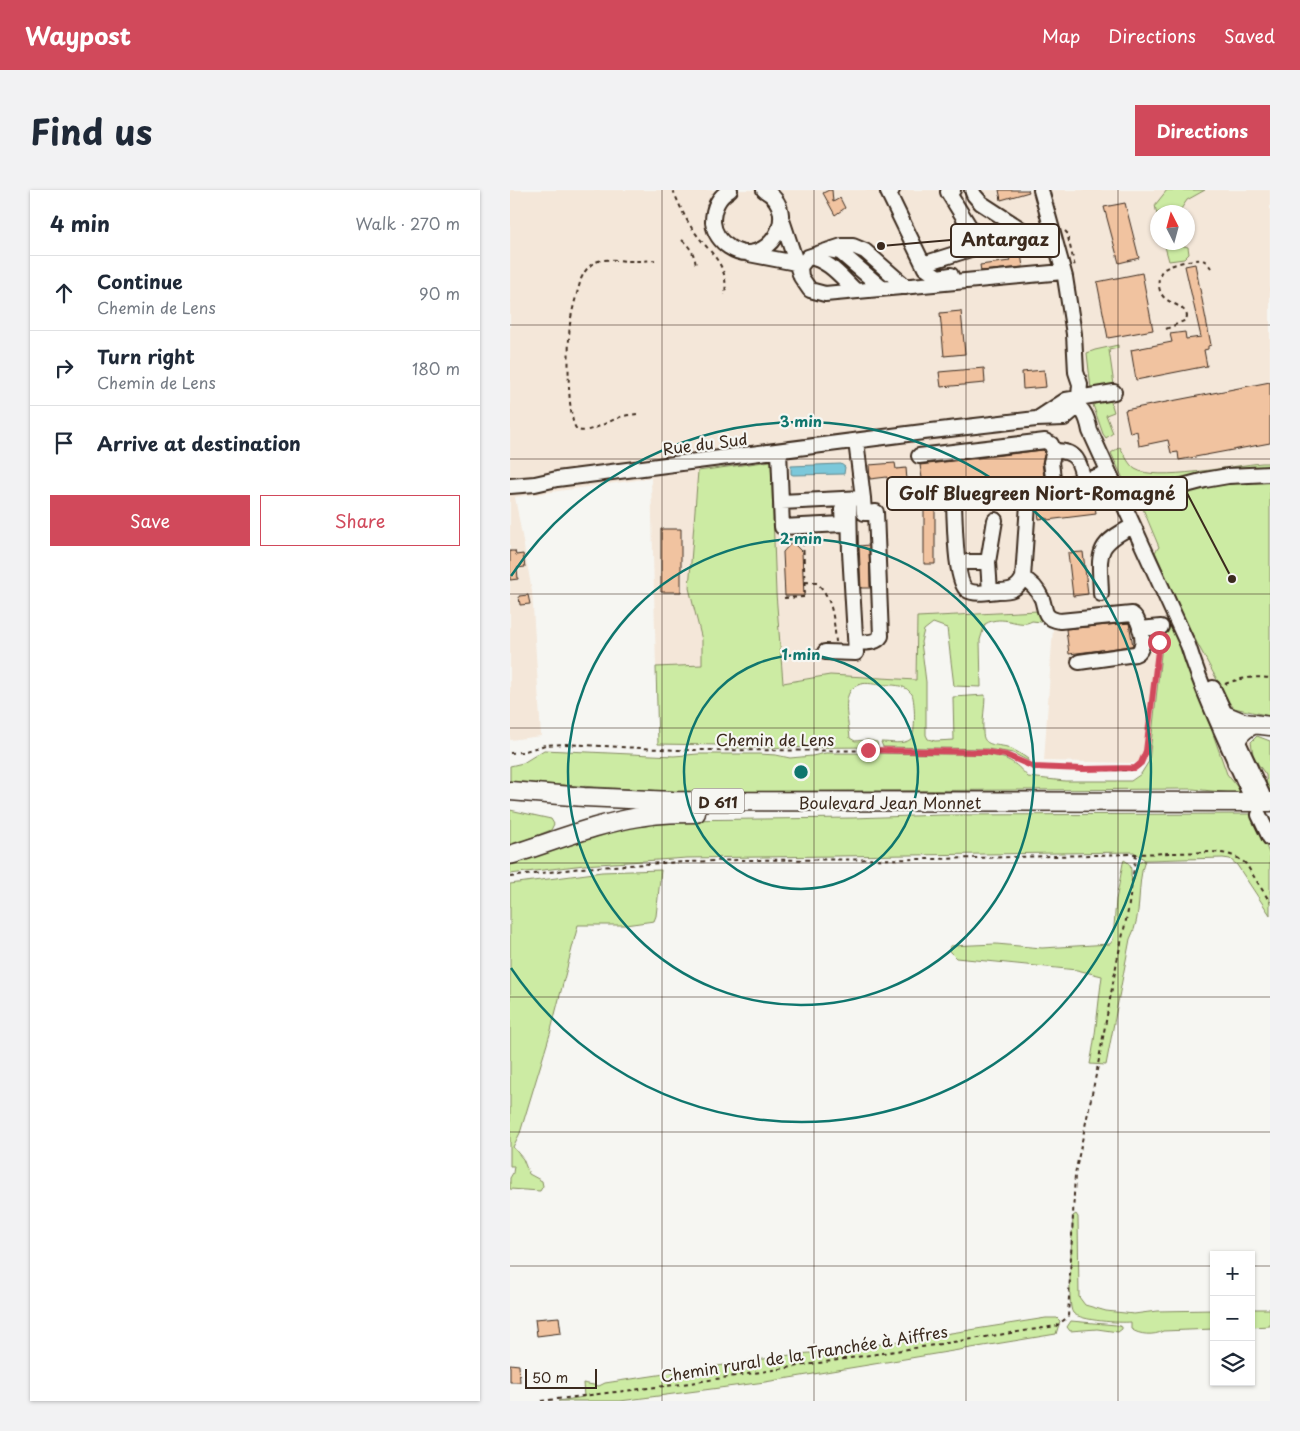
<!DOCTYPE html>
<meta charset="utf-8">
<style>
:root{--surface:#fff;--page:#f2f2f3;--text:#1f2937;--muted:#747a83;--line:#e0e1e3;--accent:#d1495b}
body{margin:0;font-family:"Playpen Sans",sans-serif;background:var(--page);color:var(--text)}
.controls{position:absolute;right:15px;bottom:15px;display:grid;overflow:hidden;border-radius:0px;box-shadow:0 1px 4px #0004}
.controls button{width:45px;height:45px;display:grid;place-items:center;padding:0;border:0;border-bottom:1px solid var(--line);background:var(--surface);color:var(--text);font:25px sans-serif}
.compass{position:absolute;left:640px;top:15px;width:45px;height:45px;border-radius:50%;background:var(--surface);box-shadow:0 1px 4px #0004;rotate:354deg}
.scale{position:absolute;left:15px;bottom:12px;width:72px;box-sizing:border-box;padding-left:5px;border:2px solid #3b2a1e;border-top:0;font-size:14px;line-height:18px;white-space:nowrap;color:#3b2a1e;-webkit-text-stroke:4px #f6f6f2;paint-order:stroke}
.stop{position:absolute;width:15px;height:15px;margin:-11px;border:4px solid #d1495b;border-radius:50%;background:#fff}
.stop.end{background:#d1495b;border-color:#fff;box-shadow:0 1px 5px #0008}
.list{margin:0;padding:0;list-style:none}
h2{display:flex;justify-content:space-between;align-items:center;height:65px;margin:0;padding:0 20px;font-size:21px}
h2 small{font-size:16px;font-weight:400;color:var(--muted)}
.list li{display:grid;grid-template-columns:32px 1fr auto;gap:15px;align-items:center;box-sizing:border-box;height:75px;padding:0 20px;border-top:1px solid var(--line)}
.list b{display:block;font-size:19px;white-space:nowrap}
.list p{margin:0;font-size:16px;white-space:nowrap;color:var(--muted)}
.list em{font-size:16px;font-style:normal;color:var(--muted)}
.actions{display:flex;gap:10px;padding:15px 20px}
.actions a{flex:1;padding:11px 0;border:1px solid var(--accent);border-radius:0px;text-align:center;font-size:18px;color:var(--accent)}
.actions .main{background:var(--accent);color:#fff}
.icon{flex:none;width:28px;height:28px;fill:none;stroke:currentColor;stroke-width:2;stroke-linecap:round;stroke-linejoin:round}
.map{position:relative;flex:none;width:760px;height:1211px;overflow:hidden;border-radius:0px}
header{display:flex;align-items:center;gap:30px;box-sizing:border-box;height:70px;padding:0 25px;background:var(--accent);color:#fff}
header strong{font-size:24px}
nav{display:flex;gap:28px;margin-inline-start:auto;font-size:18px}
.intro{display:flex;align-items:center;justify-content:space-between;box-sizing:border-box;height:120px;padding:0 30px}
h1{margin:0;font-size:35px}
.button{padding:12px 22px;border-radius:0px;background:var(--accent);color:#fff;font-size:18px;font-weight:700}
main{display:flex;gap:30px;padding:0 30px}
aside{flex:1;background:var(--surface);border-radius:0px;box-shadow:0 1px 4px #0004}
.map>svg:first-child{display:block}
.built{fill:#f4e7d9}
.green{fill:#cceba3;stroke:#848a60}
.water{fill:#7bc8da;stroke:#61898f}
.building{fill:#f1c3a0;stroke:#3b2a1e}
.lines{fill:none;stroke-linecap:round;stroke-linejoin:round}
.minor-casing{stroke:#3b2a1e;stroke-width:18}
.major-casing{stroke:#3b2a1e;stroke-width:21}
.path{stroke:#3b2a1e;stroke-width:2;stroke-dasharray:4 4;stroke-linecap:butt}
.minor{stroke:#f6f6f2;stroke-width:14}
.major{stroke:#f6f6f2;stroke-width:18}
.route{stroke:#d1495b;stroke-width:6}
.grid{fill:none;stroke:#3b2a1e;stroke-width:1;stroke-opacity:0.55}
.ring{fill:none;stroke:#0f766e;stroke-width:2.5}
.labels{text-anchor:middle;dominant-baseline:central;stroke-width:4.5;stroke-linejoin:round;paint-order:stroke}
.shield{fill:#f6f6f2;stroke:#73675e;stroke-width:1}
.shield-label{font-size:15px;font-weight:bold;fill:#3b2a1e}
.street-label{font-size:16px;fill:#3b2a1e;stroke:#f6f6f2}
.centre{fill:#0f766e;stroke:#f6f6f2;stroke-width:2.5}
.ring-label{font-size:15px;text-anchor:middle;font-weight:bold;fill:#0f766e;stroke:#f6f6f2;stroke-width:4.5;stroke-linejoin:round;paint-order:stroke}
.leader{fill:none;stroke:#3b2a1e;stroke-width:2}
.callout-dot{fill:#3b2a1e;stroke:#f6f6f2;stroke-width:2}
.callout{fill:#f6f6f2;stroke:#3b2a1e;stroke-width:2}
.callout-label{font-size:18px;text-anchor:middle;font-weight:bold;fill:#3b2a1e}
</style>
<header>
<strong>Waypost</strong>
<nav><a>Map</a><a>Directions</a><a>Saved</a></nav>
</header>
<div class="intro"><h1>Find us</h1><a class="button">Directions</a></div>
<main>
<aside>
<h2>4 min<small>Walk · 270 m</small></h2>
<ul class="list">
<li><svg class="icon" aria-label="ahead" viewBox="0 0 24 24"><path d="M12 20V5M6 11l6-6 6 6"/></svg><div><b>Continue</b><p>Chemin de Lens</p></div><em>90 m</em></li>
<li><svg class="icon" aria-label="right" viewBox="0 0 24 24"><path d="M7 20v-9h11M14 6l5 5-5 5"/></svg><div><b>Turn right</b><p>Chemin de Lens</p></div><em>180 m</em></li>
<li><svg class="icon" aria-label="arrive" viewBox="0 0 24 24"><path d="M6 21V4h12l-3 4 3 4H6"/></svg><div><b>Arrive at destination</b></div></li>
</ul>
<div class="actions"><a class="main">Save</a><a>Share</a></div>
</aside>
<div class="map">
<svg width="760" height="1211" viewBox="0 0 760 1211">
<rect width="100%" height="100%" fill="#f6f6f2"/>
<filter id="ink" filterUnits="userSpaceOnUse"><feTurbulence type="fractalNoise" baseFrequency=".02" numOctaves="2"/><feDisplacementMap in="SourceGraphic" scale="10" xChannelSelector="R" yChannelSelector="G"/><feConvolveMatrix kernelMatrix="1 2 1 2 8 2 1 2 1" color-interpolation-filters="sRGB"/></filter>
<g filter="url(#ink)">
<path class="built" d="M0,0h657l-12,16 2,9 1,27 6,1 5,18 13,-16 -6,-1v-1l12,-1v-30h-9l7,-12 19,-10h65v288l-129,27 67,158 14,28 12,17 17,34 2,12 5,10 8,11 1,20 -24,-1 -16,-20 -24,-69 -39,-78 -15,134 -16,2 -89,-2 9,-133 -15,-17 -121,6 -1,63 -67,-4 -38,2 -28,5 -7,-90 -87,-5 13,52v25l-46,2 -5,-189 -136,19 17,94 9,145 -31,4z"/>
<path class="green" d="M657,0h38l-18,10 -8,12h-21l-1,3 -2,-10z
M654,53h12v1l12,3 1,7 -5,5 -15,2z
M608,155v3l-9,2 5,35 -23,4 -4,-36 8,-3z
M600,209l4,13 -8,3 7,18 -7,5 -3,-4 -10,-29 6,-4z
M610,257c4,7 9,18 15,22 21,13 100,-4 127,-6h8v7l-141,22 -4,-1 -3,-4 4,-2 -15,-32z
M261,271l5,132 7,90 47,-8 86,5 1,-63 121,-6 7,8 -4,3 -9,-1c-13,8 -28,-8 -47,3l-5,16 1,47 -27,-1 -7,-58 -14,-5 -9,7 -3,12 5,40v53l2,4 7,2 19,-1 -1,-43 32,-2c0,13 -3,25 -2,37 0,15 13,12 24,15 8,3 14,7 21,12v2l-15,-8 -26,-4 -104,-2 -2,-5c9,0 23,3 30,-3 5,-5 4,-38 1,-45 -1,-1 -5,-5 -5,-5 -7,-5 -19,-4 -27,-4 -7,-1 -16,-3 -22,0 -19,7 -9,38 -8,53l5,3 13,-1 9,2 1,5 -149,1 -12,-3 -59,-1 -2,-77 46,-2v-25l-13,-52 9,-117z
M760,288v238l-36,-8 -5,-6 -40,-74 -34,-76 4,-5 -18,-43 96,-24z
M659,433l21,45 37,106 16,20 -51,-5 -510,3 -172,-10v-16l13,-3 21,-13 130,6 24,-2h61l17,1 14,3 22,-2 14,-3 161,1c21,4 27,7 41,23l37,4h66l10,-7 8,-13 15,-134z
M747,546l13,5v49l-3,-3 -1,-12 -8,-11 -5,-10 -2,-12z
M0,620l41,9 3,5 -3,6 -41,16z
M744,624l16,42v59l-33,-50 -7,-6 -7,-1 -78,2c-9,25 -2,55 -15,79l-24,126 -16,-1c6,-29 8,-59 12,-88l-25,-6 -121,-12 -7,-7 1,-5 46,-2 46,4 68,-4 3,-4 3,-40 7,-37 1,-3c8,4 7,9 7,17l3,3 4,-17 7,-3 -11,-8 -447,6 -103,7 -74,9v-13l105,-32 57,-9 181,-2 89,-3z
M151,680l-5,46 -2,5 -29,4h-47l-28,109 -30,99 -7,14 10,12 6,15 13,7 1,5 -3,5 -30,-2v-11l3,-5 1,-7h-4v-282l92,-12z
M566,1024l2,3 1,80 6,8 21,6 28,3 23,-3 57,-1v19l-51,2c-9,5 -24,4 -32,-2v-7c-11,1 -50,-1 -58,-9 -7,-8 0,-83 0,-97z
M741,1119h19v17l-19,1z
M536,1128h11l3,3 -4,13 -291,48 -145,19h-62l26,-4 -1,-14 16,3 6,-3 192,-29 40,-3z
M561,1131l45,4 6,2v2l-4,3 -21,-3 -27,2 -3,-4z"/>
<path class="water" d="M331,274l4,3 -1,7 -51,1 -2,-1v-8z"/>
<path class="building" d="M319,0h3l1,12 7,-4 5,10 -10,7 -12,-22z
M489,0h29l1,2 -28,8z
M615,13l14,55 -20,5 -15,-56z
M511,64l2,13 -42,4 -1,-6 30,-4 -1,-5z
M685,74l16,81 -3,1v3l-4,1 3,16 -71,14 -5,-30 41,-8 -2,-8 15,-2 1,7 15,-2 -16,-71z
M632,83l11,57 -45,8 -11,-56z
M451,121l4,43 -21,2 -4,-43z
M474,178l1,15 -44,4 -2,-15z
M534,180l2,17 -23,2 -1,-17z
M760,192v61l-91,17 -1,-8 -7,1 -3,-13 -29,6 -2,-15 -7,2 -5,-23z
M533,260l2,2 -3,11 2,14 -72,7 -15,4 -33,3 -4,-26z
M385,273l1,6 10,-1 2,25 -19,2 -2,-18 -17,2 -1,-14z
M584,304l2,20 -49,6v-2l-8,1 -2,-13 8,-1 -1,-5z
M414,315l11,1v58h-11z
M151,339h20v63h-20z
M282,352l10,10 2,44h-19l-2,-44z
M359,355l1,43h-9l-2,-42z
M0,361h5l1,4 7,-1 2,13 -8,1 1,11 -8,1z
M573,362l5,42 -15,2 -5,-43z
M18,405l2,9 -10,1 -1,-9z
M619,433l4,23 -64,8 -3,-25z
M49,1127l2,16 -24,3 -2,-17z
M0,1174l9,1 1,17h-10z"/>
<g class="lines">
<defs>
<path id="minor" d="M220,0c-12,7 -17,19 -17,32 1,11 8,20 16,25 37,25 75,-35 35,-57
M382,0l-4,2 37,76 13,9 13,-2
M462,0l2,5 7,8 46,30 25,-1
M272,30l18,54
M319,60l11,2 43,37
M239,64l47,9
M298,67c20,2 34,21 48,34
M413,74l54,-17 -3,-13 -26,-42 5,-2
M396,97l-41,-36 -12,-5h-11l-34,11 -8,10 1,10 9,13 15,4 238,-22
M556,210c16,5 21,15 24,31l98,214c16,51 40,100 62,149
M527,229l29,-19 48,-8
M269,261l3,76 61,-3 -1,-14
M409,266l126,-15 6,3 3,7
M0,296l25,-2 22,-5 366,-47 113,-13 28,-1 12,-10 3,-11 1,-13 -4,-12 -2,-38 -9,-57 -24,-87
M544,296l-3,-24 3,-11c23,-1 26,11 30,31
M519,299l-6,89c8,4 15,12 19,21 4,12 1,19 18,22l72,-7c7,4 13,26 9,34 -1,3 -3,5 -6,6l-56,8
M271,312l82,-4 -7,-57
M612,312l83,-22 23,-4 42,-2
M448,372h30l2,30
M478,372l7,-42
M513,388c-6,12 -13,13 -25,13 -9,1 -24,4 -31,-1 -12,-8 -12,-69 -13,-84l3,-9c12,-6 32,-5 45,-6 36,-2 73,-4 106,-19
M591,404c-1,-40 -8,-48 32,-68
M630,439l21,-2
M346,453c9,-1 20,1 25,-7l-5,-124 -12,1 -1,-15
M315,462l31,1 -6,-101 -1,-53
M703,498l49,106
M749,625l11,23"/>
<path id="major" d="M717,526l17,7 26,3
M727,574c-3,-20 -3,-31 18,-40
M0,601l74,6 89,4 597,1
M0,665c43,-13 85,-31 129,-38 19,-4 38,-4 57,-4"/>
</defs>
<use href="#minor" class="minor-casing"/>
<use href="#major" class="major-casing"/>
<path class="path" d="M163,0c6,14 12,29 21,41 16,23 35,32 31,64
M555,41l2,2 8,34
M172,50c9,8 13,15 14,27
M656,139l20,-9 1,-4c-4,-15 -26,-10 -28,-30 -1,-5 0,-11 3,-15 5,-6 33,-13 41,-11 4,2 6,5 8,8
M127,224c-6,1 -13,1 -19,4 -9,3 -30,16 -40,12 -12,-5 -10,-91 -8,-106 2,-15 7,-30 11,-45 10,-23 25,-20 46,-18 10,0 19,0 28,-1
M295,392l12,1c16,15 17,38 19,59
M274,408l21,-1 -2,-61
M715,494c15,-6 29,-8 45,-6
M0,563l12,-1 23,-7 20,-1 113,6 295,1 24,2 37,14 96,3 9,-4 7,-15 14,-114
M0,687l71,-9 81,-5 77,-3 196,-1 277,-7c14,1 24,3 34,12l24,38
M31,1211l149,-18 366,-57 12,-9 7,-143 22,-104 20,-109 11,-50 8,-57"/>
<use href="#minor" class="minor"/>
<use href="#major" class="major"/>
</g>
</g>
<g class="lines" filter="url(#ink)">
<path class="route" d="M358,560l118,2 20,3 28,12 49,2 52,-1 6,-5 5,-12 13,-109"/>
</g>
<path class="grid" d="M152,0v1211M304,0v1211M456,0v1211M608,0v1211M0,135h760M0,269h760M0,404h760M0,538h760M0,673h760M0,807h760M0,942h760M0,1076h704M741,1076h19"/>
<g class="ring">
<circle cx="291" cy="582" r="117"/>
<circle cx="291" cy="582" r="233"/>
<path d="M1 386A350 350 0 1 1 1 778"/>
</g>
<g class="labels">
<rect class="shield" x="182" y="598.5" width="52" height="25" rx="4"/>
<g class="shield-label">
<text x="208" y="611">D 611</text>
</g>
<g class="street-label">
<text transform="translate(195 253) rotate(-7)">Rue du Sud</text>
<text x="265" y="549">Chemin de Lens</text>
<text x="380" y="612">Boulevard Jean Monnet</text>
<text transform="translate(294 1163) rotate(-9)">Chemin rural de la Tranchée à Aiffres</text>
</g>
</g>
<circle cx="291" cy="582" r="8" class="centre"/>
<g class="ring-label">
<text x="291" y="237">3 min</text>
<text x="291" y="354">2 min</text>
<text x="291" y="470">1 min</text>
</g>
<path class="leader" d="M371 56L441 50M722 389L677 303"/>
<g class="callout-dot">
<circle cx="371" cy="56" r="5"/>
<circle cx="722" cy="389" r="5"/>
</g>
<g class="callout">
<rect x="441" y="34" width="108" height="33" rx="5"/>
<rect x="377" y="287" width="300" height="33" rx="5"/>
</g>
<g class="callout-label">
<text x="495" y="56">Antargaz</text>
<text x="527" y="310">Golf Bluegreen Niort-Romagné</text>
</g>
</svg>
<div class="controls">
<button>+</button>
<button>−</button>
<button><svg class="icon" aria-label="layers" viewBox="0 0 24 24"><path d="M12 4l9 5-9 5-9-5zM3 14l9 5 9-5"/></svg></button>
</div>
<svg class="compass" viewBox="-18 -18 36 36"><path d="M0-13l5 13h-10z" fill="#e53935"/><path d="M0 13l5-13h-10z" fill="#747a83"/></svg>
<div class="scale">50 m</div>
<div class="stop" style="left:649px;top:452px"></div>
<div class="stop end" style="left:358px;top:560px"></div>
</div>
</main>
